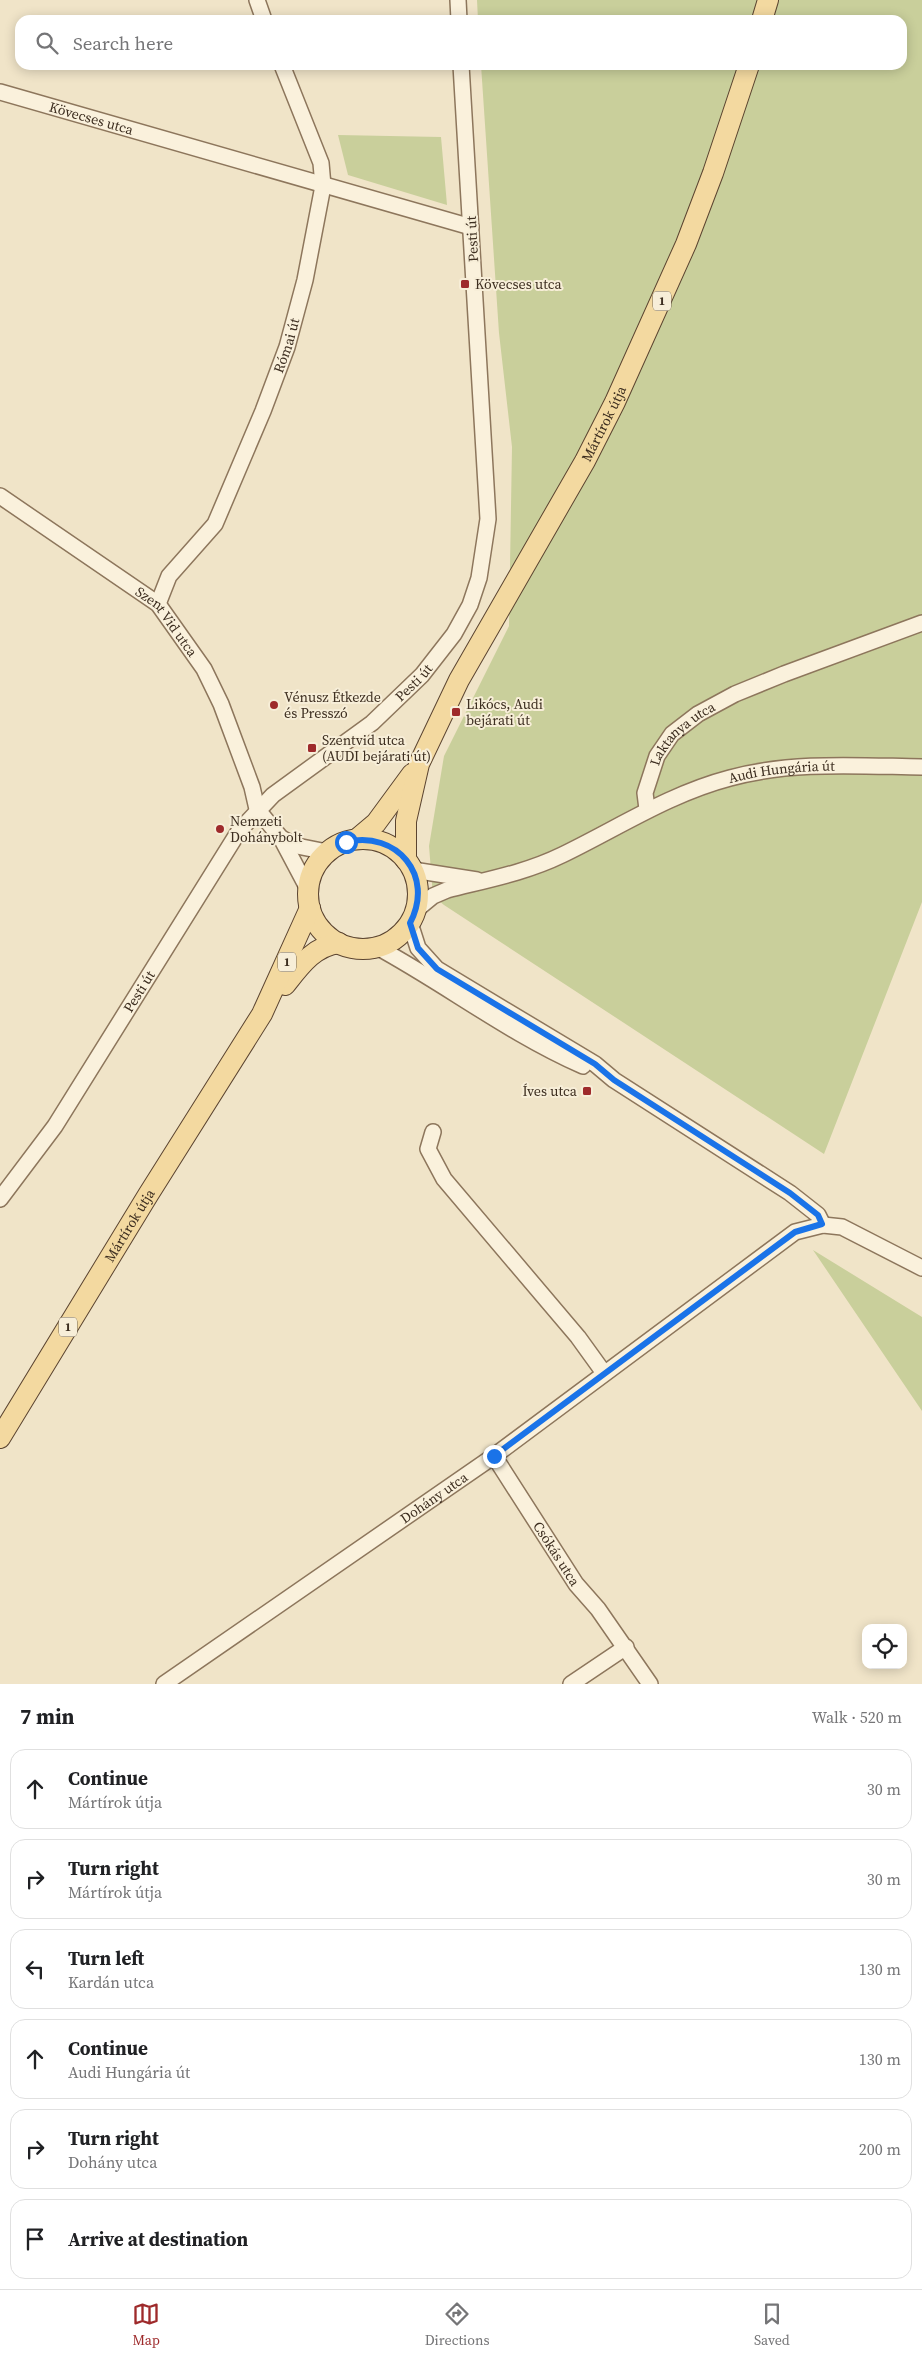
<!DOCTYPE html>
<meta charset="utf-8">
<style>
:root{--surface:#fff;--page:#f6f6f6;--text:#202124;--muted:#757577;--line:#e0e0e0;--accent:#9e2a2b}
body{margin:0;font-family:"Source Serif 4",serif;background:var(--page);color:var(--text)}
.controls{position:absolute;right:15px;bottom:15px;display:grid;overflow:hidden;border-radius:10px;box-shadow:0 2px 12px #0003}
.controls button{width:45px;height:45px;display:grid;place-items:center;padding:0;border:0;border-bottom:1px solid var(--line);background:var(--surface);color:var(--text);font:25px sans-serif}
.stop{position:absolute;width:15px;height:15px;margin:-11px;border:4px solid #1a73e8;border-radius:50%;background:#fff}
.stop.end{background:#1a73e8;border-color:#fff;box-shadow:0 1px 5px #0008}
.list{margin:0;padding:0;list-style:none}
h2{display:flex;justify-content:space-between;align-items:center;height:65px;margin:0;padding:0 20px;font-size:21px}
h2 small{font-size:16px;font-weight:400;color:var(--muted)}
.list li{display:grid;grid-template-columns:32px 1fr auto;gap:15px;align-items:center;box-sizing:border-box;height:80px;margin:0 10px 10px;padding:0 10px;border:1px solid var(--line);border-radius:15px}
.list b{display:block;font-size:19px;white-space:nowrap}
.list p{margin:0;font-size:16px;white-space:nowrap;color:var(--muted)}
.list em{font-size:16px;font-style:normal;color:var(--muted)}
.icon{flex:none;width:28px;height:28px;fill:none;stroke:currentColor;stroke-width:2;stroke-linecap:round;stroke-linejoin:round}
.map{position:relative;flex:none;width:922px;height:1684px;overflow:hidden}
.search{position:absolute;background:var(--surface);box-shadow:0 2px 12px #0003;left:15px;right:15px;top:15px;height:55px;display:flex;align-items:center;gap:12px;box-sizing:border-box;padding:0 18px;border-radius:15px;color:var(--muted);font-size:19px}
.sheet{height:605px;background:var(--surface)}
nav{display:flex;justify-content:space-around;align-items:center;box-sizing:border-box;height:70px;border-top:1px solid var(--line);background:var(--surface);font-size:14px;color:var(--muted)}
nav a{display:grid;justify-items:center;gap:2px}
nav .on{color:var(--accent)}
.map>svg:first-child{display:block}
.green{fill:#c9cf9b}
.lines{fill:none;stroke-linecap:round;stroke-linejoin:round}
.minor-casing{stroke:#8d765c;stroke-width:18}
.major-casing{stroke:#5b4430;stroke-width:22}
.minor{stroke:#faf1dc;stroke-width:15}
.major{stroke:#f3d9a0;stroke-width:20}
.route{stroke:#1a73e8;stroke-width:6}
.poi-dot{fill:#9e2a2b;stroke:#f7eed8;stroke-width:2}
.labels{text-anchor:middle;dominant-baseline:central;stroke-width:4;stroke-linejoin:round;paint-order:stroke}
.shield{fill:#f7eed8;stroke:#756857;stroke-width:1}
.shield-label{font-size:12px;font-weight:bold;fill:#3d2e20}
.street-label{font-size:14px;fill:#3d2e20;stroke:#f7eed8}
.poi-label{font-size:14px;fill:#3d2e20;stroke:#f7eed8;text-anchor:start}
</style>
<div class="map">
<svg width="922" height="1684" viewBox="0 0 922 1684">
<rect width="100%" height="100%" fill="#f0e4c8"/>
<path class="green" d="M477,0h445v902l-98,252 -380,-249 -11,-9 -4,-50 15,-90 65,-130 3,-179 -13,-114 -18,-268h421v-45h-424z
M338,135l103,2 6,68 -99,-30z
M813,1250l109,67v94z"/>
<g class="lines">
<defs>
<g id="minor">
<path d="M257,0l7,20"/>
<path d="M458,0l1,20"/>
<path id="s1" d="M0,92l471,135"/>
<path id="s2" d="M0,496l158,108 46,65 17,35 31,83 5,22 24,29 27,51"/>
<path id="s3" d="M158,604l11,-28 46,-52 48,-113 24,-64 18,-67 18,-94 -2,-23 -39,-98"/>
<path id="s4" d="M647,809l-2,-16 12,-37 15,-22 26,-20 37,-20 49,-20 138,-51"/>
<path d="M281,838l16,8 30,6"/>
<path d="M413,870l64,10"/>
<path id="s5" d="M416,910l17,-14 14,-6c39,-10 78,-17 115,-35 56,-27 107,-61 168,-77 62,-17 128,-12 192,-11"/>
<path d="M410,923l8,25 19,21 158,95 19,16 176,113 28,22 5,10"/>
<path d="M377,947c70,38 133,87 206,119"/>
<path d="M433,1132l-5,17 16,30 134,158 26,36"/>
<path id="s6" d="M0,1199l55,-73 184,-295 34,-36 99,-72 50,-48 32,-41 16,-29 9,-27 9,-59 -27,-454"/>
<path id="s7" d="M494,1456l82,128 22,25 52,75"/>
<path id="s8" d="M164,1684l330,-228 301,-224 28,-7 19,2 80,41"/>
<path d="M571,1684l55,-37"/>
</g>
<g id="major">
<path d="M762,20l6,-20"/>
<path d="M357,839l19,-16 36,-49"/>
<circle cx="363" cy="894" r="55"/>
<path id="s9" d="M406,860v-39l13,-57 40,-84 126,-219 30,-59 71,-158 27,-71 36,-108"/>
<path d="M285,985c15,-19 29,-39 54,-42"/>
<path id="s10" d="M0,1438l148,-243 114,-181 48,-106"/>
</g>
</defs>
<use href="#minor" class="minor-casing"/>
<use href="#major" class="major-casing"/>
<use href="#minor" class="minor"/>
<use href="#major" class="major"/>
</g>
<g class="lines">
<path class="route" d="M346,842c51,-12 89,34 64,81l8,25 19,21 158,95 19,16 176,113 28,22 4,9 -27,8 -301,224"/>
</g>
<g class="poi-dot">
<rect x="460" y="279" width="10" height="10" rx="2.5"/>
<circle cx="274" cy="705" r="5"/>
<rect x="451" y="707" width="10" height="10" rx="2.5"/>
<rect x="307" y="743" width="10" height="10" rx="2.5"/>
<circle cx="220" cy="829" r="5"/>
<rect x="582" y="1086" width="10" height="10" rx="2.5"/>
</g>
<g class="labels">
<g class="shield">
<rect x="653" y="291.5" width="18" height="19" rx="4"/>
<rect x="278" y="952.5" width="18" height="19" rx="4"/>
<rect x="59" y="1317.5" width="18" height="19" rx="4"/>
</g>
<g class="shield-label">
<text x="662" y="301">1</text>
<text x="287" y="962">1</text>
<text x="68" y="1327">1</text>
</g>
<g class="street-label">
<text stroke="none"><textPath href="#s1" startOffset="95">Kövecses utca</textPath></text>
<text transform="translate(472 239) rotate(-93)">Pesti út</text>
<text stroke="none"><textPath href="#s3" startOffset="292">Római út</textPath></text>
<text stroke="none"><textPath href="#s9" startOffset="485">Mártírok útja</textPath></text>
<text stroke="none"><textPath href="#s2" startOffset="210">Szent Vid utca</textPath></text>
<text stroke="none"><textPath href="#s6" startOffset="669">Pesti út</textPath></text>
<text stroke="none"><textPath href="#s4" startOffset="89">Laktanya utca</textPath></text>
<text stroke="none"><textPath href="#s5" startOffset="395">Audi Hungária út</textPath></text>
<text stroke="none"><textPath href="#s6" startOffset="250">Pesti út</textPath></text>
<text stroke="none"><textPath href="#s10" startOffset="249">Mártírok útja</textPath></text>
<text stroke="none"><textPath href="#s8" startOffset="328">Dohány utca</textPath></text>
<text stroke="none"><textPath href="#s7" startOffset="116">Csókás utca</textPath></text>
</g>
<g class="poi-label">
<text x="475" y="284">Kövecses utca</text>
<text x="284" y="697">Vénusz Étkezde<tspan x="284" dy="16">és Presszó</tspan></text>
<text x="466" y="704">Likócs, Audi<tspan x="466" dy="16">bejárati út</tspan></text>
<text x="322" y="740">Szentvid utca<tspan x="322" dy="16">(AUDI bejárati út)</tspan></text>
<text x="230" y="821">Nemzeti<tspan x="230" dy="16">Dohánybolt</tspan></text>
<text x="577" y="1091" text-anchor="end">Íves utca</text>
</g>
</g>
</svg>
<div class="controls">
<button><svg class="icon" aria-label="locate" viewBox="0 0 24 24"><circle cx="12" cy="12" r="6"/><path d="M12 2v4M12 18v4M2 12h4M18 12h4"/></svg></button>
</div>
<div class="stop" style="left:346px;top:842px"></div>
<div class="stop end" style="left:494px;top:1456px"></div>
<div class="search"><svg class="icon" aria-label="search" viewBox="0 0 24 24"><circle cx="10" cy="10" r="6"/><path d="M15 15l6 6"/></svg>Search here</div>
</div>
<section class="sheet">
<h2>7 min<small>Walk · 520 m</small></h2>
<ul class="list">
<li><svg class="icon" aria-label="ahead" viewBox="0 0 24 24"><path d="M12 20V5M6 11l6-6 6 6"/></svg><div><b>Continue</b><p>Mártírok útja</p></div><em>30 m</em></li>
<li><svg class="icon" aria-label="right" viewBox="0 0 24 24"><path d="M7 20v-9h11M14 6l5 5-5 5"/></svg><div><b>Turn right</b><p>Mártírok útja</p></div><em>30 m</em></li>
<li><svg class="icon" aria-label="left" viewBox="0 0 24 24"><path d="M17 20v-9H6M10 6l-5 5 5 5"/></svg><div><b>Turn left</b><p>Kardán utca</p></div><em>130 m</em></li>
<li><svg class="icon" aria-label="ahead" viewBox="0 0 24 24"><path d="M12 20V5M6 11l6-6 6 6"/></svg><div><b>Continue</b><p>Audi Hungária út</p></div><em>130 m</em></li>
<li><svg class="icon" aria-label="right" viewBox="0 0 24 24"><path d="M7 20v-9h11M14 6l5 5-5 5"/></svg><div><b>Turn right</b><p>Dohány utca</p></div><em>200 m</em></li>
<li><svg class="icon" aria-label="arrive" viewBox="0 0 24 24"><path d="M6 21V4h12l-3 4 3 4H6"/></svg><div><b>Arrive at destination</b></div></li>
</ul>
</section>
<nav>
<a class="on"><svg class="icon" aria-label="map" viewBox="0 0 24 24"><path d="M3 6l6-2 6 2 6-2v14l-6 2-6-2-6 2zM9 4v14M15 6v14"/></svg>Map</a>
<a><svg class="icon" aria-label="directions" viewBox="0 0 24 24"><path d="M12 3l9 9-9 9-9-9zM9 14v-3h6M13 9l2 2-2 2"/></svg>Directions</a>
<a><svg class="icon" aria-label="saved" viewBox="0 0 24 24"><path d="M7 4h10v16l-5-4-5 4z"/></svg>Saved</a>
</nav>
